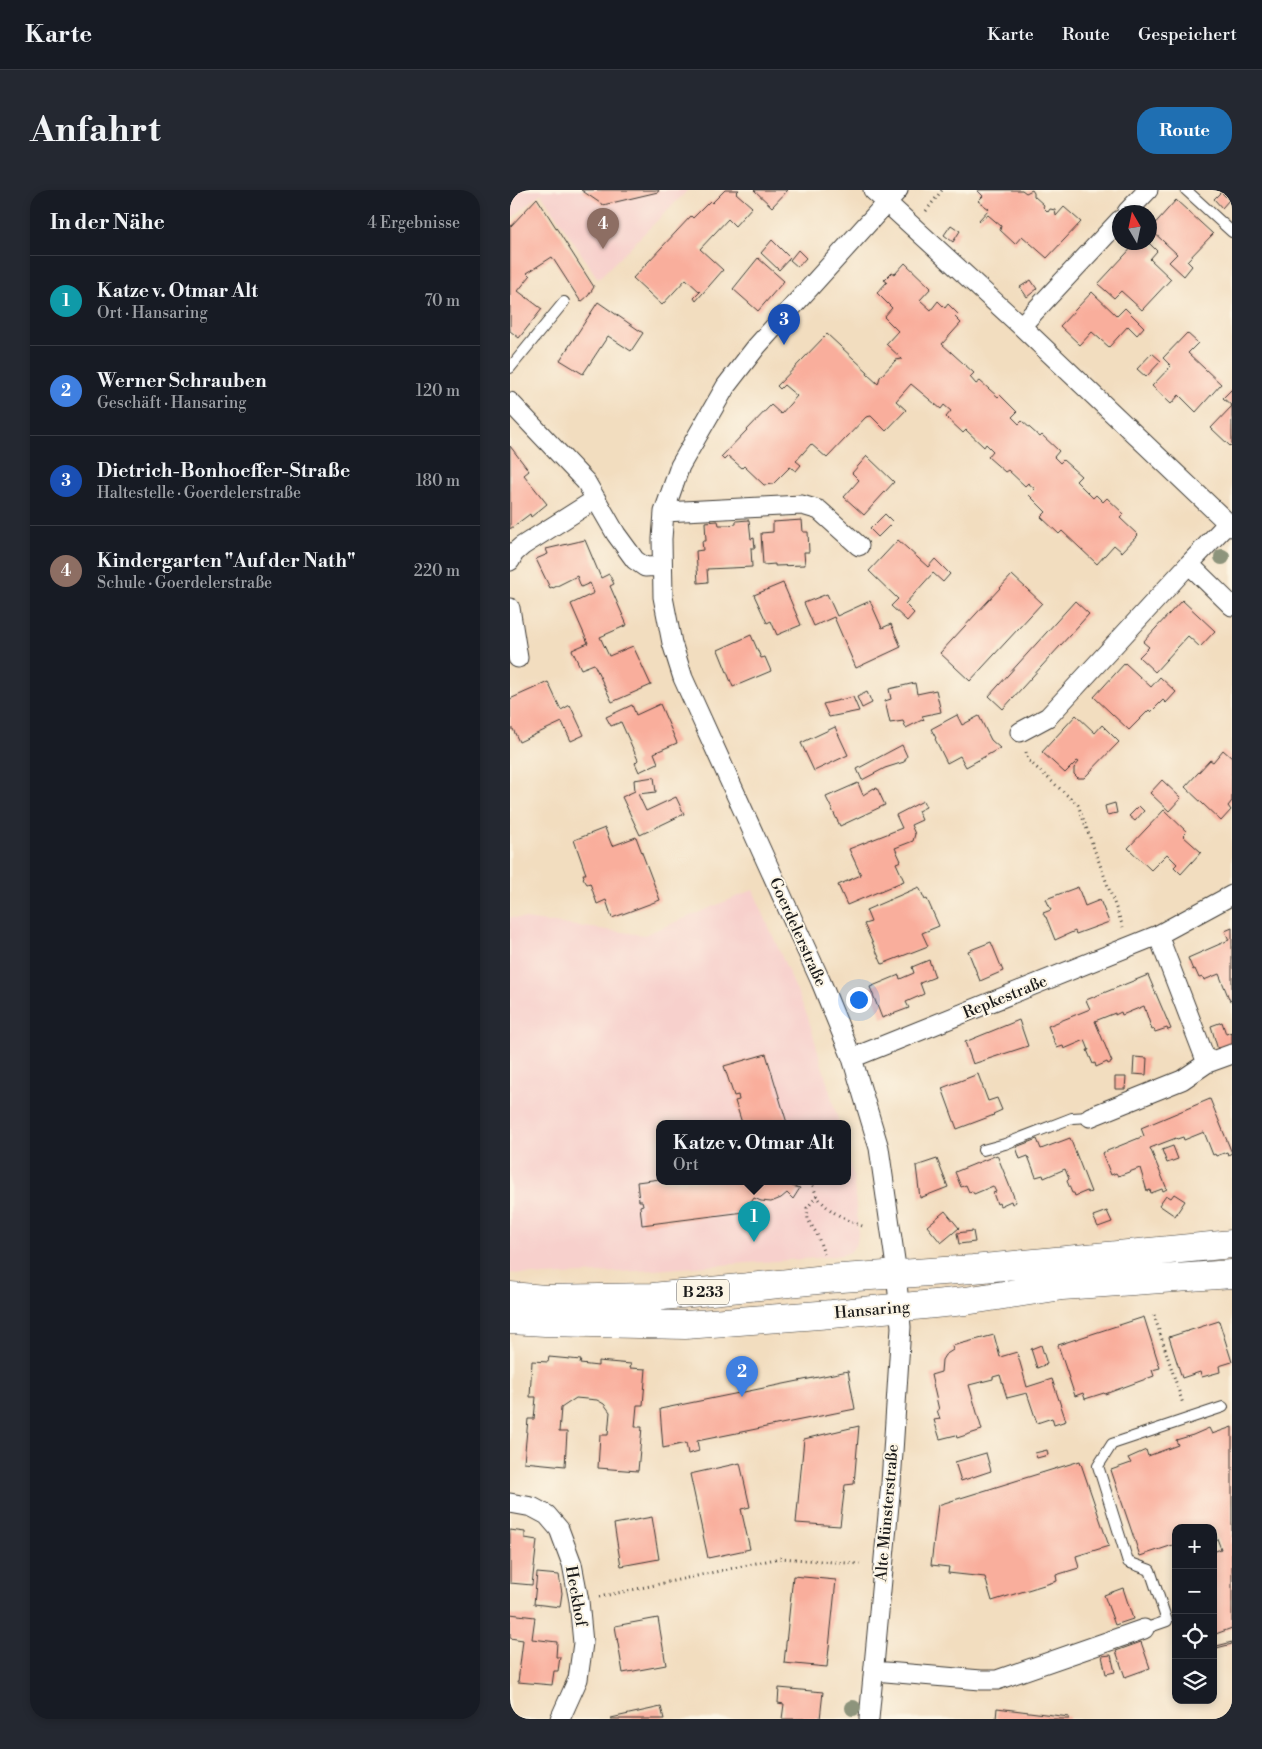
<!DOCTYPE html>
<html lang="de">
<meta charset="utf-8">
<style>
:root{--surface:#171b24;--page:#242831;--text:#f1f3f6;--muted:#9ea1a6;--line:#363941;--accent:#1f6fb2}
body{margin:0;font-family:"Libre Bodoni",serif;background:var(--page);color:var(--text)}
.controls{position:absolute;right:15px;bottom:15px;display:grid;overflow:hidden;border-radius:10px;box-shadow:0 2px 8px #0003}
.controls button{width:45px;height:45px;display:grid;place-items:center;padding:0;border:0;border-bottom:1px solid var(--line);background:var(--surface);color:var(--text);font:25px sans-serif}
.compass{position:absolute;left:602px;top:15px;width:45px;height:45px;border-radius:50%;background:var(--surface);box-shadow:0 2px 8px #0003;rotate:351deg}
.you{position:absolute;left:348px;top:809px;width:18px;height:18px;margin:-12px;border:4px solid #fff;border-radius:50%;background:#1a73e8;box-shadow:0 0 0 8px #1a73e833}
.badge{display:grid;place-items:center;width:32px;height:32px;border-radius:50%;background:var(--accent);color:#fff;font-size:16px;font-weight:700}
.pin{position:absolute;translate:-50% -41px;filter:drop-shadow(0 1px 2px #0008)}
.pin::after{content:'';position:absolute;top:26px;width:18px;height:15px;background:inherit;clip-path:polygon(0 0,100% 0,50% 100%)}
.popup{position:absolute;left:146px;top:930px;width:195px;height:65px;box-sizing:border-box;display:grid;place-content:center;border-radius:10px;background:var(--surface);filter:drop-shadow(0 1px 4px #0005);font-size:16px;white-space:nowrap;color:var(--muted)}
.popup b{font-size:19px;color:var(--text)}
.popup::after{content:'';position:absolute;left:50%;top:100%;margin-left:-10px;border:10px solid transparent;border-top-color:var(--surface)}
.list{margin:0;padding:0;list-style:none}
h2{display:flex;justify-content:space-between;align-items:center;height:65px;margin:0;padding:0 20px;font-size:21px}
h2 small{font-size:16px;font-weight:400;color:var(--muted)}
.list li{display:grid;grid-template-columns:32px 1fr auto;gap:15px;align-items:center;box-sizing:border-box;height:90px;padding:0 20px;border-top:1px solid var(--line)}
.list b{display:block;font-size:19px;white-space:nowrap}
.list p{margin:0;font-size:16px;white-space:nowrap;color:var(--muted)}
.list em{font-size:16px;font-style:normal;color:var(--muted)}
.icon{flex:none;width:28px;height:28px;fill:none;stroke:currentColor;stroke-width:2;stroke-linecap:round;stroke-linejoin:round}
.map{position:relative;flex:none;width:722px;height:1529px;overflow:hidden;border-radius:20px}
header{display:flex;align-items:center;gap:30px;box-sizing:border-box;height:70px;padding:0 25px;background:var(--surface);border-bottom:1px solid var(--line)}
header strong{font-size:24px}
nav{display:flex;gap:28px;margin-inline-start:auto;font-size:18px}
.intro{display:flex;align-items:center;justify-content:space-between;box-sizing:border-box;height:120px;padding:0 30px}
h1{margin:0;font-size:35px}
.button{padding:12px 22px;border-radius:20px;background:var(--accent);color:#fff;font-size:18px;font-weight:700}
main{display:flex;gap:30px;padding:0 30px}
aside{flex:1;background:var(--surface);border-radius:20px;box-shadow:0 2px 8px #0003}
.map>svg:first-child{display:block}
.built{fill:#f7d0cc}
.building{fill:#f9ae9c}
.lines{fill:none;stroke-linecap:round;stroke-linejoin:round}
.service-casing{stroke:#3c3934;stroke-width:12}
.minor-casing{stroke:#3c3934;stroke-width:21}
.primary-casing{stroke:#3c3934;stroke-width:29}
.path{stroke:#3c3934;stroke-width:3;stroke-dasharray:1 4;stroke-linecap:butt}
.service{stroke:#fff;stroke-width:10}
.minor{stroke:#fff;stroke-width:19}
.primary{stroke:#fff;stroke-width:28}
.tree{fill:#8d947c}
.labels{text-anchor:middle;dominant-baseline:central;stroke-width:4;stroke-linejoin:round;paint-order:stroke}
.shield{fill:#fcf5e5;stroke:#5f5d58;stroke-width:1}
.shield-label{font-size:15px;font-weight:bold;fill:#1c1c1c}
.street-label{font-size:16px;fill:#1c1c1c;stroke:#fcf5e5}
</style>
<header>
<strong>Karte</strong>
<nav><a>Karte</a><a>Route</a><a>Gespeichert</a></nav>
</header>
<div class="intro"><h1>Anfahrt</h1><a class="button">Route</a></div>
<main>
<aside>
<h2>In der Nähe<small>4 Ergebnisse</small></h2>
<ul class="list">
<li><span class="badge" style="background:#0f9aa8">1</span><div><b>Katze v. Otmar Alt</b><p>Ort · Hansaring</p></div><em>70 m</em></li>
<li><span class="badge" style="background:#3f7fe0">2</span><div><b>Werner Schrauben</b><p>Geschäft · Hansaring</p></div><em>120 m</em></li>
<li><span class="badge" style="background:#1a4fb4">3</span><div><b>Dietrich-Bonhoeffer-Straße</b><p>Haltestelle · Goerdelerstraße</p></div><em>180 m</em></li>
<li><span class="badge" style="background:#8d6e63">4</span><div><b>Kindergarten &quot;Auf der Nath&quot;</b><p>Schule · Goerdelerstraße</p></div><em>220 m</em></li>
</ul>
</aside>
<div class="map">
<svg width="722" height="1529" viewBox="0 0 722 1529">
<rect width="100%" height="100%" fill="#fcf5e5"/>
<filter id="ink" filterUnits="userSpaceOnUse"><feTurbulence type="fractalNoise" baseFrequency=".02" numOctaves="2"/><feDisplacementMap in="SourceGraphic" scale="10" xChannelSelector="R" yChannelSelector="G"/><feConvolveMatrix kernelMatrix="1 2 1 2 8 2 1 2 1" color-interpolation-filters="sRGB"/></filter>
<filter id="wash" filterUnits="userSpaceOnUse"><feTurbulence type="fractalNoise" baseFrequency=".0096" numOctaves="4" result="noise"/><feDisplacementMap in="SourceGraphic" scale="20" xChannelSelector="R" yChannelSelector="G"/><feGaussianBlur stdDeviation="1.12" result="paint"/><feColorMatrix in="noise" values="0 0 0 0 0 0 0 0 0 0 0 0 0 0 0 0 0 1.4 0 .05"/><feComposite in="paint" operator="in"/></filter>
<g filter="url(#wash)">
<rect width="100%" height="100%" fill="#f2ddbf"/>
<path class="built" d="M0,0h178l-90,89 -57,-86 -31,27z
M243,700l55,127 31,106h-179v58h188v-26l5,19 4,41 1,19 -1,8 -3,5 -4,5 -8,3 -26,3 -162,12 -108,6 -36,-3v-356l134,18z"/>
<g id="blocks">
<path class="building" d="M71,0h78l-1,2 -55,13z
M215,0h14l-3,3 16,14 -17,19 -7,-7 -28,30 23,21 -27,31 -2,-3 6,-6 -14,-13 -24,26 -29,-27 58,-62 2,2 17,-17 2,2z
M244,0h34l-16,17z
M467,0h45l4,3 6,-3 2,3v3l10,9 -1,2 5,5 2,-3 5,1 1,6 8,-9 17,15 -34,36 -25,-22 -7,8 -15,-14 1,-4 -13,-11 -8,6 -1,-1 10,-11 -11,-8 5,-5z
M711,2l8,8 -7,8 -8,-9z
M27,8l57,89 -6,9 -7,6 -29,-45 -25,16 3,3 -12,15 24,18 -23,29 -9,-7v-104z
M666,10l37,34 -26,27 5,5 -8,10 -15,-14 8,-8 -27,-25z
M441,35l9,6 -7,11 -9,-7z
M262,50l18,18 -11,12 -18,-17z
M627,52h11l9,9 -7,8 21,20 -29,31 -21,-19 -7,7 -16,-14z
M288,60l8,8 -8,9 -8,-7z
M248,68l26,23 -26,30 -25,-22z
M395,73l26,25 -11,12 11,10 7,-9 7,7 3,-4 10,10 -3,3 6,6 -19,21 32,29 -4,4 6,7 4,-3 18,16 2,-2 17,17 -5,5 7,7 3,-3 18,16 2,-2 17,16 -5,6 6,6 3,-3 18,16 -5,5 17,17 3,-3 7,7 4,-4 17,16 -4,4 18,17 -16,17 -8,-7 -17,19 -35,-33 -3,3 -18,-17 5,-5 -17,-17 6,-6 -7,-6 -3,3 -17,-16 -3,2 -17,-15 5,-6 -7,-7 -2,3 -18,-17 -3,3 -17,-16 5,-6 -7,-6 -3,4 -30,-25 -15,17 10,9 -20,21 -15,-15 -5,1 -39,41 -16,-14 -15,17 5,4 -5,6 -6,-4 -17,17 -9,1 -20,-19 -2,2 -14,-12 -4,4 -3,-3 50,-52 10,9 16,-18 -13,-11 -4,4 -3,-3 50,-52 41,38 -1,2 11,10 2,-7 16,-17 6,-1 -16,-15 12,-13 -14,-14 8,-9 -15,-15 10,-11 -3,-2 8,-8 3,2z
M521,90l6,9 -10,8 -7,-10z
M582,102l25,24 8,-8 19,19 -7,8 -9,-9 -19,21 -17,-15 -12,13 -20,-19z
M88,112l45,31 -12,18 -23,-15 -25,38 -23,-14z
M677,143l11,10 -10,10 33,31 -25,28 -17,-17 -8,9 -19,-18 19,-20 -8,-8z
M642,163l9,8 -15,16 -9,-8z
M722,199v55l-2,2 -19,-18 21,-22 -9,-8z
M0,256l19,25 -5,4 23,29 -16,13 -1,-3 -20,15z
M357,266l27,26 -30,33 -20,-18 15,-17 -7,-7z
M375,324l8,8 -15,15 -8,-8z
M239,330l2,19 3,-1 1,10h-4l1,19 -45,2 1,13 -10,1 -2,-32 7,-1 -1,-9h4l-1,-19 13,-1 1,4h9l8,-1v-3z
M292,330l1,12h5l1,20h-5l1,13 -30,1v-2l-12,1 -2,-32 12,-1v-10z
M75,350l16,38 8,-4 5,10 -4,2 17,39 -27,12 9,19 24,-10 18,39 -39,17 -18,-38 -13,5 -9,-19 16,-7 -17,-39 23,-11 -4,-10 -9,4 -4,-11 -24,12 -1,-1 -2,1 -14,-29 12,-5 -2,-5z
M388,350l30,27 7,-8 15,15 -7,8 -10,-9 -28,31 9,9 -7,8 -16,-15 7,-7 -29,-28z
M502,385l30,28 -72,78 -30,-28z
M273,393l18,42 -24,10 -6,-14 -4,2 -13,-28z
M317,404l10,22 33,-15 12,27 9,-4 10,23 -45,21 -22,-51 -20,9 -10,-23z
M672,410l33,31 -15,16 -12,-11 -33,36 -16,-15 10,-10 -6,-5z
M565,411l14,13 -86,95 -14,-13z
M241,445l10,23 4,-1 6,14 -38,16 -15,-37z
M615,473l26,24 9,-10 16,15 -10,11 -3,-3 -12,12 -2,-2 -20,20 -35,-33z
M38,492l13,28 9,-5 14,30 -13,6 -9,-19 -43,20 -6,-13h-3v-30z
M405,493l2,11 19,-4 5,22 -19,4 2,4 -1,1 -1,-1 -16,8 -3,-7 -13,2 -5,-22 6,-2 -2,-10z
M357,502l5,11 -10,5 -5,-11z
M343,507l6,14 -30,6 -6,-13z
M150,514l17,39 -23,10 4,10 -19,9 -4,-9 3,-3 -17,-38 -10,4 -5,-9 26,-12 4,10z
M447,525l5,10 17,-9 12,24 9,8 -34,19 -6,-11 -13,7 -12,-24 1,-1 -5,-9z
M566,525l19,18 7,-8 17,17 -35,36h-6l-4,-4v-6l5,-6 -2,-1 -12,12 -23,-21z
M325,537l13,28 -34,16 -13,-28z
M392,555l5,11 -3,6 -19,6 -23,12 -5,-11z
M713,560l9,8v43l-4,5 3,4 -10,11 -36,-34 25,-27 3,2z
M144,587l2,15 -18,2 8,17 30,-14 8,17 -44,21 -18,-38 13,-6 -1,-11z
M652,590l19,18 -12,13 -19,-18z
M348,593l5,12 11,-7v1l3,-1 8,17 -45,21 -14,-29z
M413,611l3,6 -8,4 4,9 -11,5 4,9 -2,7 -18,7 6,13 -5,2 8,18 -57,24 -9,-20 23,-10 -12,-26 53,-21 -6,-13z
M605,613l2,10 -10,2 -2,-9z
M629,616l5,5 -9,10 -6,-5z
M654,620l23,22 -4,4 18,16 -20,22 -7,-7 3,-3 -10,-10 -16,16 -23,-22z
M95,638l7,18 24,-9 24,63 -48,18 -6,-18 -9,4 -7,-21 -3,1 -4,-6 1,-1 -1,-3h3l-12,-34z
M409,697l6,13 2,-1 12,27 -17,7 6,13 -46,18 -18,-40 7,-2 -5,-12z
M568,697l7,19 15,-6 9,22 -33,12 -1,-3 -20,9 -9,-23h-1l-2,-4 8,-3 -5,-11z
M722,738v72l-2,1 -11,-27 -15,6 -1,-3 -4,1 -4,-9 -2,1 -5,-12 41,-18 -4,-9z
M481,752l12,29 -23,10 -12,-30z
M419,770l6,17 -15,6 4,11 -18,8 3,6 -27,10 -12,-31 29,-12 1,4 14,-6 -2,-6z
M638,785l23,54 -3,1 -1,-2 -12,4 -1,-3 -2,1 -8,-24 -22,9 -1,-3 -6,3v-2l-20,8 17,41 -4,2 -1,-2 -11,5 -1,-4 -2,1 -6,-14h2l-4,-10 -21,9 -1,-3 -6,2 -9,-22 42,-17 -4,-9z
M509,830l9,26 -55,18 -8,-22z
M712,832l4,12 6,-2v13l-14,5 -7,-24z
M256,864l21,69h-45l-7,-22 4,-1 -1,-5 -4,1 -10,-30z
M624,867l13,1 -1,17 -13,-1z
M468,884l10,27 9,-3 5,12 -9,4 1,1 -37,14 -15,-41z
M605,887h11l-1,12h-10z
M700,909l22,54 -4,2 -1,-3 -11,4 -1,-2 -2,1 -9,-23 -20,8 -1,-3 -6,2 -1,-1 -26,10 17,41 -4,2 -1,-2 -11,4 -1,-3 -3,1 -7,-23 -22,8 -2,-3 -5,2 -9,-22 42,-17 -3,-8z
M560,948l21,54 -3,1 -1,-2 -12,5 -1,-3h-2l-5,-12 2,-2 -4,-10 -21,9 -1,-3 -7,2 -8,-21 -8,3 -4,-12 21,-8 4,10z
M663,956l5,13 -11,4 -5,-13z
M487,965l19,47 -4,2 -1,-3 -11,5 -1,-3 -2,1 -4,-11 3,-1 -3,-6 -19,8 -2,-3 -3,1 -3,-7 -5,2 -6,-15z
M427,969l11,28 -28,11 -4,-32z
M150,989v2h133l-1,5 8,2 -7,11 -6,-6 -6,5 -10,4 -10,-1 -7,-3 -4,6 10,6 -118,15 -2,-19 3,-1 -1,-4h-3l-2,-19z
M664,1004l11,7 -10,15 -16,-11 7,-10 5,3z
M435,1021l14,17 -18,15 -14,-17z
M597,1021l5,11 -14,5 -5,-11z
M463,1041l2,11 -16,2 -2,-11z
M634,1127l16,51 -8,2 2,6 -49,18 -1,-1 -19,6 -2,-6 -8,3 -17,-51z
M709,1131l13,41 -13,4 1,6 -18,5 -2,-5 -18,6 -13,-41z
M484,1145l6,22 17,-5 10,35 25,-8 14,42 -12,4 -2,-7 -15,5 -10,-30 -20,5 -7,-23 -7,2v2l-24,6 13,45 -25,8 -1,-3 -16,4 -6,-19 6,-1 -3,-9h2l-8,-35 10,-3 1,-12 3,-5 8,-5 -1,-4z
M531,1155l6,19 -10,4 -6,-19z
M39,1167l32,3 -1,4 18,2v-5l33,3 -1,4 16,1 -3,36h-6l-2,22h7l-4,44 -40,-3 2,-33h8l2,-23 -6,-8 -7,-4 -21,-2 -15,10 -2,24h8l-2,34 -41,-4 4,-43h6l2,-22h-6l2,-36 16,1z
M338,1181l7,38 -158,32 2,10 -11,3 -2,-11 -23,5 -3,-39z
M349,1236l-5,58 -9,1 -5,41 -44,-3 8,-84z
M722,1237v201l-19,7v-83l8,-3 -8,-21h-37v16l-36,12 -29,-86 20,-7 -3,-5 18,-8 2,6 30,-11 -2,-5 17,-5 16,-7 3,6z
M537,1260l1,5 -11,3 -2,-5z
M476,1263l5,18 -30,10 -6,-19z
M570,1271l29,85 -33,10 3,12 -23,7 1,6 -65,20 -7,-24 -37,-4 1,-6 -18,-2 7,-60z
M230,1273l10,44 -9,2 9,40 -42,9 -18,-84z
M142,1327l7,42 -38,7 -7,-42z
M0,1340l15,2v6l12,2 -5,45 -22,-2z
M27,1383l22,2 3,18 -2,14 -26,-3z
M283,1386l43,4 -9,87 -43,-4z
M613,1398l10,31 -18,6 -11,-30z
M0,1424l25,3 -3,22 25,3 -1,15h4l-2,14h-4l-2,14 -34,-3 5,-42 -13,-2z
M148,1428l8,47 -43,8 -8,-47z
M631,1452l9,26 -25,9 -9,-26z
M722,1452v2l-19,5v-2z
M601,1465l4,17 -9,2 -4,-18z
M269,1498l44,4 -3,27h-38l2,-15 -6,-1z
M151,1517l3,12h-53v-1z
M487,1518l72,9v2h-73z"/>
</g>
</g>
<g filter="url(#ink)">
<use href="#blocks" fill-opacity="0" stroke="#3c3934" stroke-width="1"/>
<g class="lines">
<defs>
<path id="service" d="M676,0l46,42
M0,178l54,-66
M473,960l22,-6 67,-26 18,-1
M634,1439l23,-8 -17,-51 -22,-8 -30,-96 14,-22 111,-37"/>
<path id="minor" d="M363,0l148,136 211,201
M617,22l21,-22
M511,136l99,-106
M0,212l76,80 30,52 19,26 10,7 17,-1
M154,322l138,-7 17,5 40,36
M718,333l-39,41 43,42
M0,371l4,-8 8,-7 74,-47
M0,418l8,50
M510,542l28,-15 141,-153
M342,868l306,-123 74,-40
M697,873l25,-9
M580,927l92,-37 25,-17 -49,-128
M0,1313l22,4 15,8 12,14 13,35 7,37 4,42 -5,36 -18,40
M364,1481l107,9h16l147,-51
M359,1529l22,-236 10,-156 -6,-67 -16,-112 -27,-90 -31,-76 -138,-304 -11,-35 -9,-46 -1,-58 2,-27 16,-46 46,-80 31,-40 141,-156"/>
<path id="primary" d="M0,1106l35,3 108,-2 174,-18 146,-10 259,-25
M0,1130l35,2 140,3 147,-11 133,-13 97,-15 170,-12"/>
</defs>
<use href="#service" class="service-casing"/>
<use href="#minor" class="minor-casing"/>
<use href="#primary" class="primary-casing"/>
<path class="path" d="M416,21l16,-21
M516,562l2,8 50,45 45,122
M301,991c2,4 4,11 6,15 11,16 31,25 48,31
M307,1006l-10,12 1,12 9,14 7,20
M644,1125l29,89
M89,1407l181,-39 80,6"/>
<use href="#service" class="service"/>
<use href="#minor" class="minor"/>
<use href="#primary" class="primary"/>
</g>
<g class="tree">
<circle cx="712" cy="367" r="8"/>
<circle cx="343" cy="1518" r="8"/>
</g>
</g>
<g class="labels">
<rect class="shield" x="167" y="1089.5" width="52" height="25" rx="4"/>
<g class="shield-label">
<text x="193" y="1102">B 233</text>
</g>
<g class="street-label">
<text transform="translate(288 742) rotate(66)">Goerdelerstraße</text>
<text transform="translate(495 807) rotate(-22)">Repkestraße</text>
<text transform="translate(362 1120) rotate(-5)">Hansaring</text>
<text transform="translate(377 1323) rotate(-85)">Alte Münsterstraße</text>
<text transform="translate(66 1406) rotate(80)">Heckhof</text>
</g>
</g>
</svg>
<div class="controls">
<button>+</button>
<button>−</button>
<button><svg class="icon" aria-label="locate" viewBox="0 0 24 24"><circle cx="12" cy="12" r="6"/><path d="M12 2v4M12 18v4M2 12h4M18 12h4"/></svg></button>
<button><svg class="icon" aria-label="layers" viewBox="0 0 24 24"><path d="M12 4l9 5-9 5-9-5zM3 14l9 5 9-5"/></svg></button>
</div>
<svg class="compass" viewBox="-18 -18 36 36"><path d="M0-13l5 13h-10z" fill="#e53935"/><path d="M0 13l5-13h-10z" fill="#9ea1a6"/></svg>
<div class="you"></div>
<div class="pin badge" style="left:244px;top:1052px;background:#0f9aa8">1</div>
<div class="popup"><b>Katze v. Otmar Alt</b>Ort</div>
<div class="pin badge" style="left:232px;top:1207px;background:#3f7fe0">2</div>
<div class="pin badge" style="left:274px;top:155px;background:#1a4fb4">3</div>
<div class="pin badge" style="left:93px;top:59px;background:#8d6e63">4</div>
</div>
</main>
